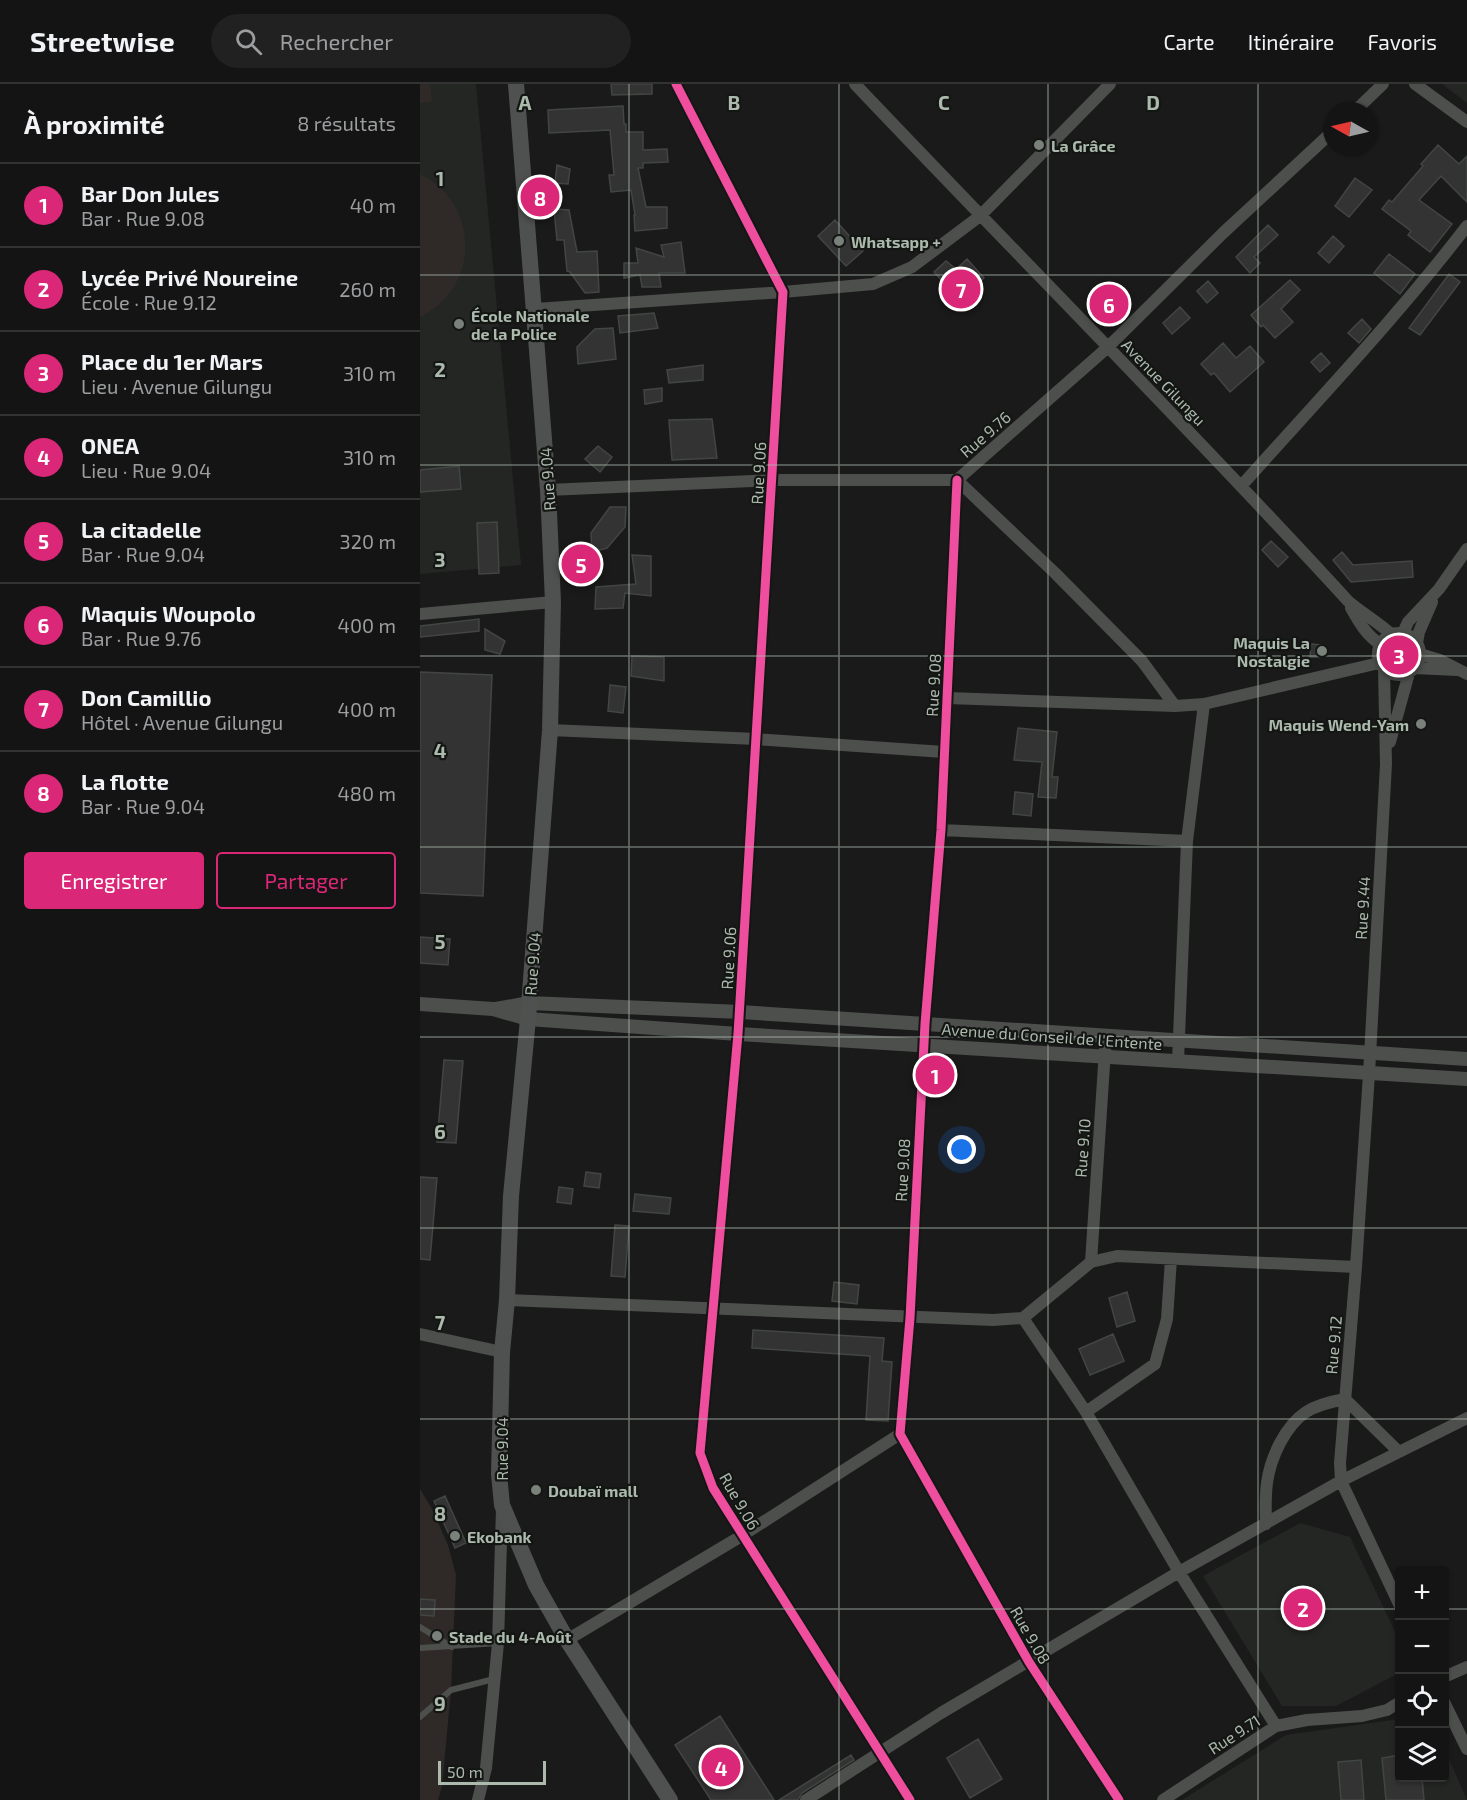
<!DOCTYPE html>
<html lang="fr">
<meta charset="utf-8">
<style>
:root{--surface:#141414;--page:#212122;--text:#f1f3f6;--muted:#9d9ea0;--line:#333334;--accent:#db2777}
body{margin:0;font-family:"Exo 2",sans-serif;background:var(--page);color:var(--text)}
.controls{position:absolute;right:18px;bottom:18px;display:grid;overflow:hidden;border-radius:6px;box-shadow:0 2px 4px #0004}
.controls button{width:54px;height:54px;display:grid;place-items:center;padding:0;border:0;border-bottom:2px solid var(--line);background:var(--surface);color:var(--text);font:30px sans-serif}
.compass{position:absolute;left:903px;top:18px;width:54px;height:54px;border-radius:50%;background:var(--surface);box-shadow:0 2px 4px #0004;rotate:278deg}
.scale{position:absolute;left:18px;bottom:15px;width:108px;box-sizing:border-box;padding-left:6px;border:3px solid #acb9ad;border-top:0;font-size:16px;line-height:21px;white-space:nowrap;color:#acb9ad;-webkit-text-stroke:4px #141614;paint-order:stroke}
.you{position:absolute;left:542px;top:1066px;width:21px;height:21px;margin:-15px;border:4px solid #fff;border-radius:50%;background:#1a73e8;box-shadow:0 0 0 9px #1a73e833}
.badge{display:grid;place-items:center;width:39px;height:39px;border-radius:50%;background:var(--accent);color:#fff;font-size:20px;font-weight:700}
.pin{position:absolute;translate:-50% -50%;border:3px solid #fff;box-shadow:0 2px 6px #0006}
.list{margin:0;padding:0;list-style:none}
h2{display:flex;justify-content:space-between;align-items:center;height:78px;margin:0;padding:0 24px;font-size:26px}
h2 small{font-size:20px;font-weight:400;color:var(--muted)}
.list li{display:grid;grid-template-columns:39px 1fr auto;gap:18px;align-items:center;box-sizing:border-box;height:84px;padding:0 24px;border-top:2px solid var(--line)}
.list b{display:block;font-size:22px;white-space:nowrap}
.list p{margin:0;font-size:20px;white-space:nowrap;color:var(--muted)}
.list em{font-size:20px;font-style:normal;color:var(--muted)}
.actions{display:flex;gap:12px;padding:18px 24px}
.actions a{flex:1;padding:14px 0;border:2px solid var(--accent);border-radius:6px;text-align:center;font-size:21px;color:var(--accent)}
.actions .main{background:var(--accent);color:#fff}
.icon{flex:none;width:33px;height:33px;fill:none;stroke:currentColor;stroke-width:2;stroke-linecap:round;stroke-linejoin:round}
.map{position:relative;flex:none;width:1047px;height:1716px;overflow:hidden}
header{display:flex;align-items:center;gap:36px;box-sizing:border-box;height:84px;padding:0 30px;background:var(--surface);border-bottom:2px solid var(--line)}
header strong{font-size:28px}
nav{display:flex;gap:33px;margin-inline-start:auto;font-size:21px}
.search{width:420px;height:54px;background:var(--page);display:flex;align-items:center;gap:15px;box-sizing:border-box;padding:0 21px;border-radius:33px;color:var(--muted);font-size:22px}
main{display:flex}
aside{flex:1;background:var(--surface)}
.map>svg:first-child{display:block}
.built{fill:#242624}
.green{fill:#2f2a27}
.building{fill:#323332;stroke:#424643;stroke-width:1.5}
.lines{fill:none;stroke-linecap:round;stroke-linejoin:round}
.service{stroke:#4c4f4c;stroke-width:6}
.minor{stroke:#4c4f4c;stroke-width:12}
.tertiary{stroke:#4c4f4c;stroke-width:14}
.secondary{stroke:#4f5150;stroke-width:16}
.cycleway-casing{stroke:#141614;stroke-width:13}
.cycleway{stroke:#ef4d9e;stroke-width:9}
.grid{fill:none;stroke:#acb9ad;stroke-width:1.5;stroke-opacity:0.55}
.poi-dot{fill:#79817a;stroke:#141614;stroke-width:2}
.labels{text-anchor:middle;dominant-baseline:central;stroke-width:4.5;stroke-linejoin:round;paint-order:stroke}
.poi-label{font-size:16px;font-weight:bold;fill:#acb9ad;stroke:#141614;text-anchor:start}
.street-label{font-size:16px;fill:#acb9ad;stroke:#141614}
.grid-label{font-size:20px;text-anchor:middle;font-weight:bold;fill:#acb9ad;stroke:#141614;stroke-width:4.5;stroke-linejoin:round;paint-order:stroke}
</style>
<header>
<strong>Streetwise</strong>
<div class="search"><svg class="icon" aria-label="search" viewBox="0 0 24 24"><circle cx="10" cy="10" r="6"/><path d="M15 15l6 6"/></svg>Rechercher</div>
<nav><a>Carte</a><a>Itinéraire</a><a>Favoris</a></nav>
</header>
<main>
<aside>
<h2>À proximité<small>8 résultats</small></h2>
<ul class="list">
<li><span class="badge">1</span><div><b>Bar Don Jules</b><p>Bar · Rue 9.08</p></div><em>40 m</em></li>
<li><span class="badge">2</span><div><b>Lycée Privé Noureine</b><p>École · Rue 9.12</p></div><em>260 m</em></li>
<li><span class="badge">3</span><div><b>Place du 1er Mars</b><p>Lieu · Avenue Gilungu</p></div><em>310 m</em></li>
<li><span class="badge">4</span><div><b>ONEA</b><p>Lieu · Rue 9.04</p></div><em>310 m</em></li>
<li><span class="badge">5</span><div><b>La citadelle</b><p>Bar · Rue 9.04</p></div><em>320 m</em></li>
<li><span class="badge">6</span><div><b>Maquis Woupolo</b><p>Bar · Rue 9.76</p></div><em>400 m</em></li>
<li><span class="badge">7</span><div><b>Don Camillio</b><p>Hôtel · Avenue Gilungu</p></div><em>400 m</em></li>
<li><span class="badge">8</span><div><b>La flotte</b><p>Bar · Rue 9.04</p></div><em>480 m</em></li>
</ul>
<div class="actions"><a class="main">Enregistrer</a><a>Partager</a></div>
</aside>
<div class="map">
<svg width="1047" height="1716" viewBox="0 0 1047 1716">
<rect width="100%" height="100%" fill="#1a1a1a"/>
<path class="built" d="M0,0h56l45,481 -101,9z
M1022,0h25v19z
M880,1439l50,14 49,103v33l-63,33h-54l-79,-130z
M979,1635l1,59h44l1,-28 22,50h-285l104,-65z"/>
<path class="green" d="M0,0h10l2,18 -12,1z
M0,90c61,30 60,114 0,143z
M0,1405l12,20 16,36 8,30 -5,115 -9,96 -4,14h-18z"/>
<path class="building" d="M191,0h41v10l-40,1z
M203,22l1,18h2v8h17v18l24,-1 1,13 -25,1v5h-5l8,39h21v21l-32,3 -1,-16h1l-4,-25 -20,2 -2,-17h5l-4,-45 -61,3 -1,-23z
M1018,61l21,19 8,-8v46l-26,-26 -22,24 33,24 -22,28 -22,-17 3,-4 -29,-22 7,-9 3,2 31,-36 -2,-2z
M137,81l13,4 -2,15 -13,-1z
M935,94l17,12 -23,27 -14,-11z
M134,125l15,1 8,42 20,-1 2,41 -14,1 -15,-21 -3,-1 -3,-31h-7z
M415,136l28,31 -17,15 -28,-30z
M848,141l10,10 -24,22 6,6 -10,10 -14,-16z
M913,152l11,10 -15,17 -11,-10z
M261,158l4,31h-26l2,14h-19l-2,-12 -16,3v-15h14l-2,-15 28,9 -3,-12z
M969,170l26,20 -15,20 -26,-21z
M547,175l17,19 -24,22 -26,-28 12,-11 10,8z
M1029,190l11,8 -40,53 -11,-7z
M870,196l10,10 -19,19 12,13 -18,16 -12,-13 -2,2 -10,-12z
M788,197l10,12 -11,10 -10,-12z
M760,223l10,11 -18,16 -9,-11z
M234,229l4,15 -38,5 -2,-17z
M942,235l9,10 -12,14 -11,-10z
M193,244l3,31 -38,5 -1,-17 18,-18z
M803,259l13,15 14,-12 14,16 -34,30 -16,-19 -3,2 -10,-11z
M901,269l9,10 -10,9 -9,-10z
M283,281v15l-34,3 -2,-13z
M242,304v13l-17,3 -1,-14z
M292,335l5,39 -45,2 -3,-40z
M178,362l14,11 -12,15 -15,-13z
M39,382l2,23 -41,3v-22z
M190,423h16l-1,20 -18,21 -15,4 -1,-19z
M77,438l2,51 -20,1 -2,-51z
M851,457l17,16 -10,10 -16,-17z
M922,468l11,13 59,-4 1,16 -62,5 -18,-22z
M212,471l19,1v40l-26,-3 -2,15 -28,1 1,-22 40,-3z
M59,535v12l-59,6v-11z
M65,545l20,12 -5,13 -15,-4z
M891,560l11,1 -1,12h-11z
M212,572l32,1v24l-33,-5z
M0,588l72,3 -9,221 -63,-3z
M190,601l16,2 -3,26 -15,-2z
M598,644l39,4 -5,45h6l-2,21 -18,-1 4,-35 -28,-2z
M595,708l18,2 -2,22 -18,-2z
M0,853l30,2 -2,26 -28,-2z
M24,976l19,1 -7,82 -19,-1z
M166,1088l15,2 -2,14 -15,-2z
M0,1093l17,1 -7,82 -10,-1z
M139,1103l14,2 -2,15 -14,-2z
M215,1110l36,4 -2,16 -36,-3z
M195,1141l14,1 -4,51 -14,-1z
M414,1198l25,3 -2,19 -25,-3z
M707,1208l8,29 -18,6 -8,-29z
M333,1246l131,8 -2,23 10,1 -4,59 -22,-1 4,-64 -118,-8z
M693,1250l11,27 -34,14 -11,-26z
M25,1412l21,47 -11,5 -21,-47z
M0,1515l15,1 -1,16 -14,-1z
M300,1632l54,84h-63l-36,-55z
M558,1655l24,40 -32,19 -23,-40z
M431,1671l3,5 -52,33 -4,7h-19z
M980,1671v23h22l2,22h-38l-4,-42z
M941,1676l3,40h-23l-3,-38z"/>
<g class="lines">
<path class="service" d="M0,1543l32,20
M0,1564l78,-5
M0,1633l31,-27 43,-11"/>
<path class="minor" d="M256,0l107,208 -45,742 -38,419 13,35 197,312
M435,0c164,173 332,341 493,517 14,12 30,21 43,33
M995,0l52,38
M935,27l28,-27
M115,225l248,-17 90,-8 39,-17 68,-51 130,-132
M537,396l-16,350 -16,194 -15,294 -10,116 129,228 90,138
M537,396l98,93 87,88 33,45
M822,401c76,-85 155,-168 225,-259
M128,406l225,-10h184l150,-132 116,-115 109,-101
M931,524c8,14 15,27 29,36
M0,530l133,-12
M958 570a21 21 0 1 1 42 0a21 21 0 1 1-42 0Z
M983,549l5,-11 31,-33 28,-40
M997,559l2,-11 13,-30
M1000,570l20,6 27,14
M995,584l42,2
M964,585l2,95 -17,310 -13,193 -16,196 1,18 59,125
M528,614l227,8 29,-2 175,-41
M130,646l206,9 188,13
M970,658l19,-69
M521,746l246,11
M758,977l9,-220 17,-137
M671,1178l15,-227
M87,1216l486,20 30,-2 68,-56 26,-6 239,11
M603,1234l63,94 93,160 97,154
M0,1250l82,18
M666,1328l69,-48 12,-45 4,-60
M846,1440c-1,-31 -1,-52 14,-81 16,-30 32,-38 65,-44l54,53
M147,1556l176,-105 157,-101
M1024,1593l23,-10
M1024,1618l23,47
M58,1716l8,-32 12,-125 4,-134
M386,1716l135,-87 238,-141 162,-91 126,-63
M743,1716l113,-74 31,-6 55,-4 25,-6 13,-8"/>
<path class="tertiary" d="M0,920l73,5 35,10 210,15 729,45
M76,925l33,-6 211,9 727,47"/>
<path class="secondary" d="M96,0l32,406 5,112 -3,128 -22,289 -17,177 -4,104 -5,52 -3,122 3,31 34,80 31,55 103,160"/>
<defs>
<path id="cycleway" d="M256,0l107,208 -45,742 -38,419 13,35 197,312
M537,396l-16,350 -16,194 -15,294 -10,116 129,228 90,138"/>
</defs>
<use href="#cycleway" class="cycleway-casing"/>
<use href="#cycleway" class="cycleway"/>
</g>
<path class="grid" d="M209,0v1716M419,0v1716M628,0v1716M838,0v1716M0,191h1047M0,381h1047M0,572h1047M0,763h1047M0,953h1047M0,1144h1047M0,1335h1047M0,1525h980M1024,1525h23"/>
<g class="poi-dot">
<circle cx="619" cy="61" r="6"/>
<circle cx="419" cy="157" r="6"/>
<circle cx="39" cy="240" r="6"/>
<circle cx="902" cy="567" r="6"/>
<circle cx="1001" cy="640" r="6"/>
<circle cx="116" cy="1406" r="6"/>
<circle cx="35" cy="1452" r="6"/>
<circle cx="17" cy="1552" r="6"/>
</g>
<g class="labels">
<g class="poi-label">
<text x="631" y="61">La Grâce</text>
<text x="431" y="157">Whatsapp +</text>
<text x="51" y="231">École Nationale<tspan x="51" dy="18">de la Police</tspan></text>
<text x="890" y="558" text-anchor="end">Maquis La<tspan x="890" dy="18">Nostalgie</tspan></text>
<text x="989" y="640" text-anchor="end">Maquis Wend-Yam</text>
<text x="128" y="1406">Doubaï mall</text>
<text x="47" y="1452">Ekobank</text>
<text x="29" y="1552">Stade du 4-Août</text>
</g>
<g class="street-label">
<text transform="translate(744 298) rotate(46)">Avenue Gilungu</text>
<text transform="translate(565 350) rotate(-41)">Rue 9.76</text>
<text transform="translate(338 389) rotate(-87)">Rue 9.06</text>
<text transform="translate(127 395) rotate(-94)">Rue 9.04</text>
<text transform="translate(513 601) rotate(-87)">Rue 9.08</text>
<text transform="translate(942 824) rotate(-87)">Rue 9.44</text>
<text transform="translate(308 874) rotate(-87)">Rue 9.06</text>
<text transform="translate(112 880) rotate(-86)">Rue 9.04</text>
<text transform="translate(632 952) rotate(4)">Avenue du Conseil de l'Entente</text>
<text transform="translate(662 1064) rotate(-86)">Rue 9.10</text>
<text transform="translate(482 1086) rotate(-87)">Rue 9.08</text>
<text transform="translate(913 1261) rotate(-85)">Rue 9.12</text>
<text transform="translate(81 1365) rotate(-90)">Rue 9.04</text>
<text transform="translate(320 1417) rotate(60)">Rue 9.06</text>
<text transform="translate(611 1551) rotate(60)">Rue 9.08</text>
<text transform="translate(814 1650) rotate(-33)">Rue 9.71</text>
</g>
</g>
<g class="grid-label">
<text x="105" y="26">A</text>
<text x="314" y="26">B</text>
<text x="524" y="26">C</text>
<text x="733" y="26">D</text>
<text x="20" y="102">1</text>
<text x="20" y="293">2</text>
<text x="20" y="483">3</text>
<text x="20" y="674">4</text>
<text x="20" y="865">5</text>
<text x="20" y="1055">6</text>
<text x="20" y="1246">7</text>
<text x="20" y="1437">8</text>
<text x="20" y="1627">9</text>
</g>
</svg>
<div class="controls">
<button>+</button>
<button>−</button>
<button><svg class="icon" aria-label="locate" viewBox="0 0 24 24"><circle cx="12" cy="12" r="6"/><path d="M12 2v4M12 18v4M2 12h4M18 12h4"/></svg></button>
<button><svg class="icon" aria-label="layers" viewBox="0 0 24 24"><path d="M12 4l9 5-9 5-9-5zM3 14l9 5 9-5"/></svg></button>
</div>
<svg class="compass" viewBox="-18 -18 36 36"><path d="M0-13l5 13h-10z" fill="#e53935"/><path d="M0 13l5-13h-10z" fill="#9d9ea0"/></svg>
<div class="scale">50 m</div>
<div class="you"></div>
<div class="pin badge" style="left:515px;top:991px">1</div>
<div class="pin badge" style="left:883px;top:1524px">2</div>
<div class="pin badge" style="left:979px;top:571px">3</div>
<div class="pin badge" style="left:301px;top:1683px">4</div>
<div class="pin badge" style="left:161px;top:480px">5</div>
<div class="pin badge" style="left:689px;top:220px">6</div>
<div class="pin badge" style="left:541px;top:205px">7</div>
<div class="pin badge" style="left:120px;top:113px">8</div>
</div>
</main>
